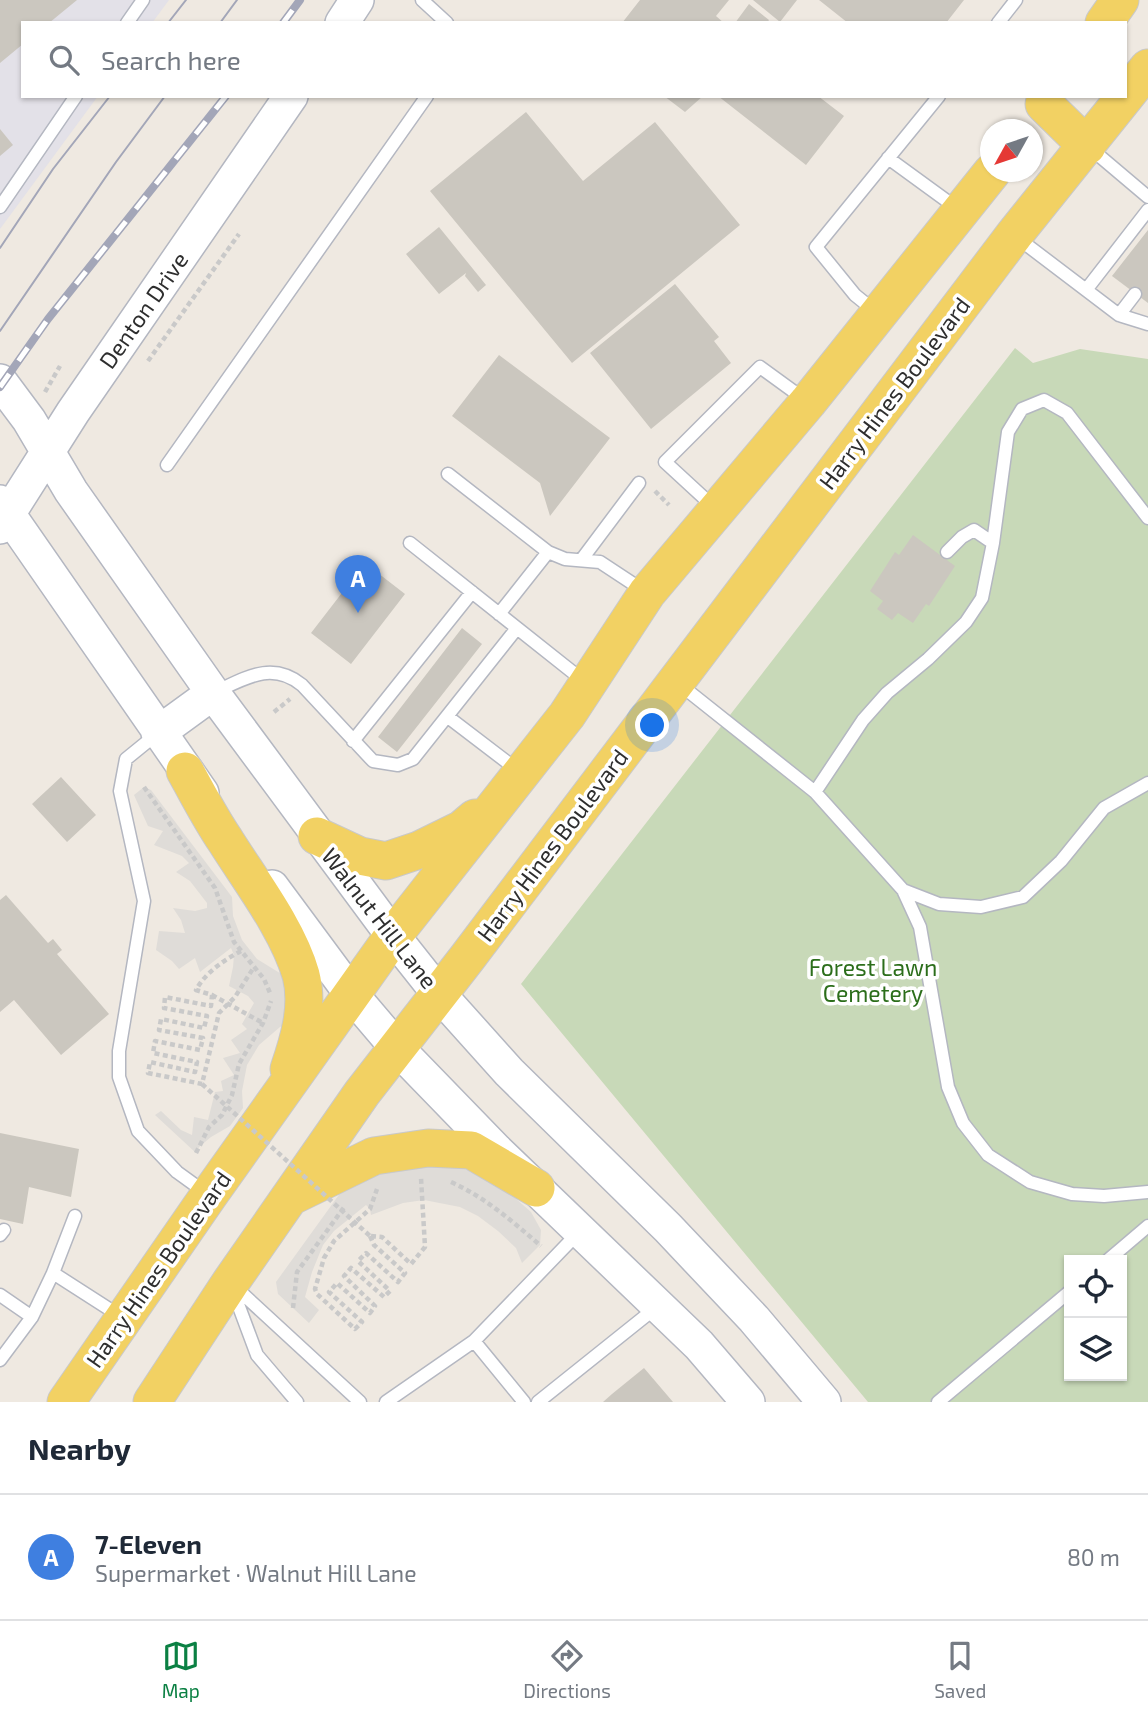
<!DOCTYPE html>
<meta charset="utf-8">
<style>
:root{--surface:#fff;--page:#f2f2f3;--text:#1f2937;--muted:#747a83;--line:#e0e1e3;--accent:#0b8043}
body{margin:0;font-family:"Exo 2",sans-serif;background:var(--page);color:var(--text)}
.controls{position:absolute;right:21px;bottom:21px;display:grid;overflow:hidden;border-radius:0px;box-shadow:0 2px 5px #0004}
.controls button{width:63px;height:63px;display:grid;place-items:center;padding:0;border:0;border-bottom:2px solid var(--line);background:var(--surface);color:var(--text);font:35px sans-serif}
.compass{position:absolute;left:980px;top:119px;width:63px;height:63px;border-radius:50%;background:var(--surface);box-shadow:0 2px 5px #0004;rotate:230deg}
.you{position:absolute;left:653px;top:726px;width:24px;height:24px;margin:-18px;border:5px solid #fff;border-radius:50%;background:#1a73e8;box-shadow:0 0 0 10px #1a73e833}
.badge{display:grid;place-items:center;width:46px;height:46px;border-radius:50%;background:var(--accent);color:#fff;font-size:23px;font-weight:700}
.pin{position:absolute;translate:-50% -58px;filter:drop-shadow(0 2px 4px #0008)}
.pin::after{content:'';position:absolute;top:37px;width:24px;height:21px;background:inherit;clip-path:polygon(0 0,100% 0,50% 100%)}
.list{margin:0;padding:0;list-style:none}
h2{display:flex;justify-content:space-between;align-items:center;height:91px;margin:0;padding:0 28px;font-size:30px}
h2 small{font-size:23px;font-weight:400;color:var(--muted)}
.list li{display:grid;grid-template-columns:46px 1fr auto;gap:21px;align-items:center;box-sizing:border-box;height:126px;padding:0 28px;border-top:2px solid var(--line)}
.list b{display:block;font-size:26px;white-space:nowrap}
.list p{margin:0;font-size:23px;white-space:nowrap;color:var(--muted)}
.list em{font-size:23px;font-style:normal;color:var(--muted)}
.icon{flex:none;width:38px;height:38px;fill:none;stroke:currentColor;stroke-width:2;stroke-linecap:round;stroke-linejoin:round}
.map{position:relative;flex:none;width:1148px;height:1402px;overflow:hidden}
.search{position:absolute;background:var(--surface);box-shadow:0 2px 5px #0004;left:21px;right:21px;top:21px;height:77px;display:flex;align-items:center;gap:18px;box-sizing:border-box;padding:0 24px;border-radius:0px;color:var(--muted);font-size:26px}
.sheet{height:217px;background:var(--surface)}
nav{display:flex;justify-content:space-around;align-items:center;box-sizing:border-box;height:98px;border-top:2px solid var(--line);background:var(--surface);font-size:19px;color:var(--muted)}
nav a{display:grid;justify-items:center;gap:4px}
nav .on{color:var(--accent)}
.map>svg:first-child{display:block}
.industrial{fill:#e3e1e8}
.cemetery{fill:#c8d9b8;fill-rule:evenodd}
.plaza{fill:#dfdcd8}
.building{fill:#cbc7bf}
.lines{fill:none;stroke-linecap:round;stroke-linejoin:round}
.lane-casing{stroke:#b4b7c1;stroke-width:15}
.secondary-casing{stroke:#b4b7c1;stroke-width:36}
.primary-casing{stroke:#c9c9c9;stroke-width:39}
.path{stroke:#c9c9c9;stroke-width:4.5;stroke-dasharray:5 3.5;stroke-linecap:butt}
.lane{stroke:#fff;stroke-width:12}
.secondary{stroke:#fff;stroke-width:33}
.primary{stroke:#f2d163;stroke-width:37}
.tram{stroke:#a3a6b8;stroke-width:2}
.rail-casing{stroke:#a3a6b8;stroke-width:8}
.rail{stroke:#fff;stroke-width:5;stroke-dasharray:16;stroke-linecap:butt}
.path-bridge{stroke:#c9c9c9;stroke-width:4.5;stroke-dasharray:5 3.5;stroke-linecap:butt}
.labels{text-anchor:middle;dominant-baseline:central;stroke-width:7;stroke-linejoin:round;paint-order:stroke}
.street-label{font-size:23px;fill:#2e2e2e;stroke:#fff}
.park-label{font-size:23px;fill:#2c6e1b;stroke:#fff}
</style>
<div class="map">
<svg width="1148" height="1402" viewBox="0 0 1148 1402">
<rect width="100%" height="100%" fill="#efe9e1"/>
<path class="industrial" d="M0,0h169l-17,23h-129v73h75l-98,133z"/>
<path class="cemetery" d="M1015,348l18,15 47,-14 68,10v1043h-280l-347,-418zM1069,1260h53v116h-53z"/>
<path class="plaza" d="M144,787l7,3 81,107 1,19 9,24 15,19 26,16 4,18v31l-7,3 -21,18 -12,20 -5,26 1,17 -13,18 -19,11 -12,10 -3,6 -41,-38 6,-4 20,19 11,5 2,-18 14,3 7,-28 8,-1 -2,-10 13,-6 -11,-17 17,-5 -9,-13 16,-11 -5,-5 12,-21 -6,-7 -19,-10 4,-19 1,-12 -3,-7 -31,24 -5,-14 -16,11 -7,-8 -16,-11 3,-19 26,2 -4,-13 -8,-12 22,3 12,-3v-5l-17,-22 -14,-9 13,-9 -7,-7 -28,-11 9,-14 -15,-5 -14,-31z
M390,1164l76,3 31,15 34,30 10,18 -1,15 -18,18 -6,-15 -18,-17 -20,-15 -18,-9 -36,-7 -21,3 -32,12 -1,-6 -4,-4 -32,26 -11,14 -11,27 -7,25 14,13 -10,13 -31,-29 -2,-12 65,-90z"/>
<path class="building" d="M0,0h77l-28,23h-26v21l-23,19z
M640,0h89l-13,16 8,7h-102z
M753,0h44l-17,22z
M819,0h145l-18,23h-98z
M749,4l20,16 -2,3h-32z
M664,96h39l-18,16z
M718,96h100l26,20 -38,49z
M526,112l57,69 72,-59 85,103 -168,138 -142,-172z
M0,129l13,16 -13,11z
M439,227l47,58 -8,7 -13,-16 1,-3 -27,21 -33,-40z
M1148,230v73l-36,-27z
M675,284l44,53 -5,4 17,22 -80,66 -61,-76z
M499,355l111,83 -60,78 -10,-33 -88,-67z
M913,535l42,31 -26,40 -3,-2 -13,19 -15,-10 -6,7 -15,-11 6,-8 -13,-10 25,-39 4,3z
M365,563l40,31 -54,70 -40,-31z
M462,628l20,16 -85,108 -19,-15z
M61,777l35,38 -29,27 -35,-38z
M6,895l42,48 5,-4 9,11 -5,4 52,60 -48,41 -47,-55 -14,12v-112z
M0,1133l79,16 -8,48 -42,-10 -6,37 -23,-5z
M644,1368l29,34h-70l9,-8z"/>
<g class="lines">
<defs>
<path id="lane" d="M422,0l25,23
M127,23l16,-23
M998,23l18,-23
M1090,148l58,49
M888,158l70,51
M0,207l76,-111
M1015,236l104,79 29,9
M1086,290l62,-80
M876,312l-21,-17 -39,-48 123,-151
M1119,315l16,-21
M167,465l260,-369
M448,474l100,78 17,7 35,3 44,29
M716,509l-51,-47 95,-95 44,32
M410,543l175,139
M947,552l15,-15 12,-7 19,13
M582,559l57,-76
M499,614l49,-62
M678,683l137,109 88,98 17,37 28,160 15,36 25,32 42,27 42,12 32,2 44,-4
M213,693c31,-14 58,-33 89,-8l71,76 25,4 15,-6 104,-131
M448,717l72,55
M158,733l-32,26 -6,32 24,110 -25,150v26l19,54 39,41 29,21
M353,741l119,-149
M815,792l48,-72 24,-27 41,-34 38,-37 16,-24 11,-55 15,-111 14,-23 22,-9 23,13 81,105
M903,890l36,14 42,3 42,-10 38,-36 43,-53 44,-25
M75,1216l-22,57 67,43
M0,1235l4,-5
M1108,1260l40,-34
M233,1285l127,117
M232,1288l25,67 40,47
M0,1295l32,22
M474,1341l50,61
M0,1360l32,-43 21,-44
M386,1402l88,-61 105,-109
M538,1402l120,-96
M938,1402l131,-110"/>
<path id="secondary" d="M342,23l15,-23
M0,381l29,39 42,71 142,202 180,243 46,58 70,78 159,156 86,91 70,83
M0,502l202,291
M0,527l73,-115 218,-316
M158,733l55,-40
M272,887l80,108 46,54 98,101 203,195 49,57"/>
<path id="primary" d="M1104,23l16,-23
M1044,104l43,42
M185,771c13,23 25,47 40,69 25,40 63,89 76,135 8,31 -2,65 -12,94
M317,836l43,20 26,5 33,-11 43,-21 13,-11
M292,1196l82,-40 54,-8 43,2 65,38
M66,1402l143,-207 184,-259 174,-221 80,-122 161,-191 184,-230
M152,1402l78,-119 132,-190 105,-135 547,-723 134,-167"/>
</defs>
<use href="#lane" class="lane-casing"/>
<use href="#secondary" class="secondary-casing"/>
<use href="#primary" class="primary-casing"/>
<path class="path" d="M148,361l91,-127
M45,392l15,-26
M655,491l14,14
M274,712l16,-13
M144,787l71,101 19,54 30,37 6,14
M241,951c-17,9 -36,22 -45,39l16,5 -1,11 -46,-9 -1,11 43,8 -3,12 -43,-9 -2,11 44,8 -3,12 -45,-9 -2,12 44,9 -2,10 -45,-10 -2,11 54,11 17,-71 16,-16 19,-30
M212,995l51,28
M196,1153l13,-26 13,-12 10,-20 7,-31 24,-41 8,-22
M451,1182c35,16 61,39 90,64
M370,1236l4,9 31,28 -7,9 -32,-29 -8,8 32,30 -6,6 -33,-29 -7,8 31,30 -5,7 -33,-30 -8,9 33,30 -7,7 -38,-35 -2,-5 9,-31 10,-17 36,-32 7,-20
M371,1236l11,1 29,27 14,-17 -4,-69
M293,1308l4,-36 48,-66"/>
<use href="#lane" class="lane"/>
<use href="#secondary" class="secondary"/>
<use href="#primary" class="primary"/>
<path class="tram" d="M168,23l18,-23
M220,23l17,-23
M0,248l53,-79 57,-73
M0,331l116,-169 49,-66"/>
<defs>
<path id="rail" d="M283,23l17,-23
M0,387l48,-68 178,-223"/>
</defs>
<use href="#rail" class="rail-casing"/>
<use href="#rail" class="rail"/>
<path class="path-bridge" d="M202,1084l168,152"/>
</g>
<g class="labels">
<g class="street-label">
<text transform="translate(143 310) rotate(-55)">Denton Drive</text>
<text transform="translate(894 393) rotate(-53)">Harry Hines Boulevard</text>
<text transform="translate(552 845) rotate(-53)">Harry Hines Boulevard</text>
<text transform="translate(380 918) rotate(52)">Walnut Hill Lane</text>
<text transform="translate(158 1269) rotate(-55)">Harry Hines Boulevard</text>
</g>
<g class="park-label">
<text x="873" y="967">Forest Lawn<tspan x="873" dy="26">Cemetery</tspan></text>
</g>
</g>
</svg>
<div class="controls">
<button><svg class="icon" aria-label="locate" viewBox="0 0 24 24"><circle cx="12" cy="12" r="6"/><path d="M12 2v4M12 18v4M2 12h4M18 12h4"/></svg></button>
<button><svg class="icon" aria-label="layers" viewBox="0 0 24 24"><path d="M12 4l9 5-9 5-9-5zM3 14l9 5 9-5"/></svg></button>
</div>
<svg class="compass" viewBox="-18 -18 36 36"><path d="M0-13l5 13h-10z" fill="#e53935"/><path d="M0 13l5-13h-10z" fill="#747a83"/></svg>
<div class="you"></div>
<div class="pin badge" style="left:358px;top:613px;background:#3f7fe0">A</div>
<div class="search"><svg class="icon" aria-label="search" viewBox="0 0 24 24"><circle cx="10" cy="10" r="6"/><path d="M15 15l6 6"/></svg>Search here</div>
</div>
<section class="sheet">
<h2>Nearby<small></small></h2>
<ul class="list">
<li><span class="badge" style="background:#3f7fe0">A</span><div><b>7-Eleven</b><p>Supermarket · Walnut Hill Lane</p></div><em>80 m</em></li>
</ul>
</section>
<nav>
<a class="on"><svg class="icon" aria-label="map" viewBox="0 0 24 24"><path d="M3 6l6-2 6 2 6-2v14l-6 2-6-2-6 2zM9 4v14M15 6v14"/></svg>Map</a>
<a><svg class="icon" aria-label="directions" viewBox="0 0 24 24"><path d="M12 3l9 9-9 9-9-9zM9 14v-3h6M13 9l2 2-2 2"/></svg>Directions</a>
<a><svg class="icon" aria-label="saved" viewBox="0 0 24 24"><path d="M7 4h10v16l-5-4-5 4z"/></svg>Saved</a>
</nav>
